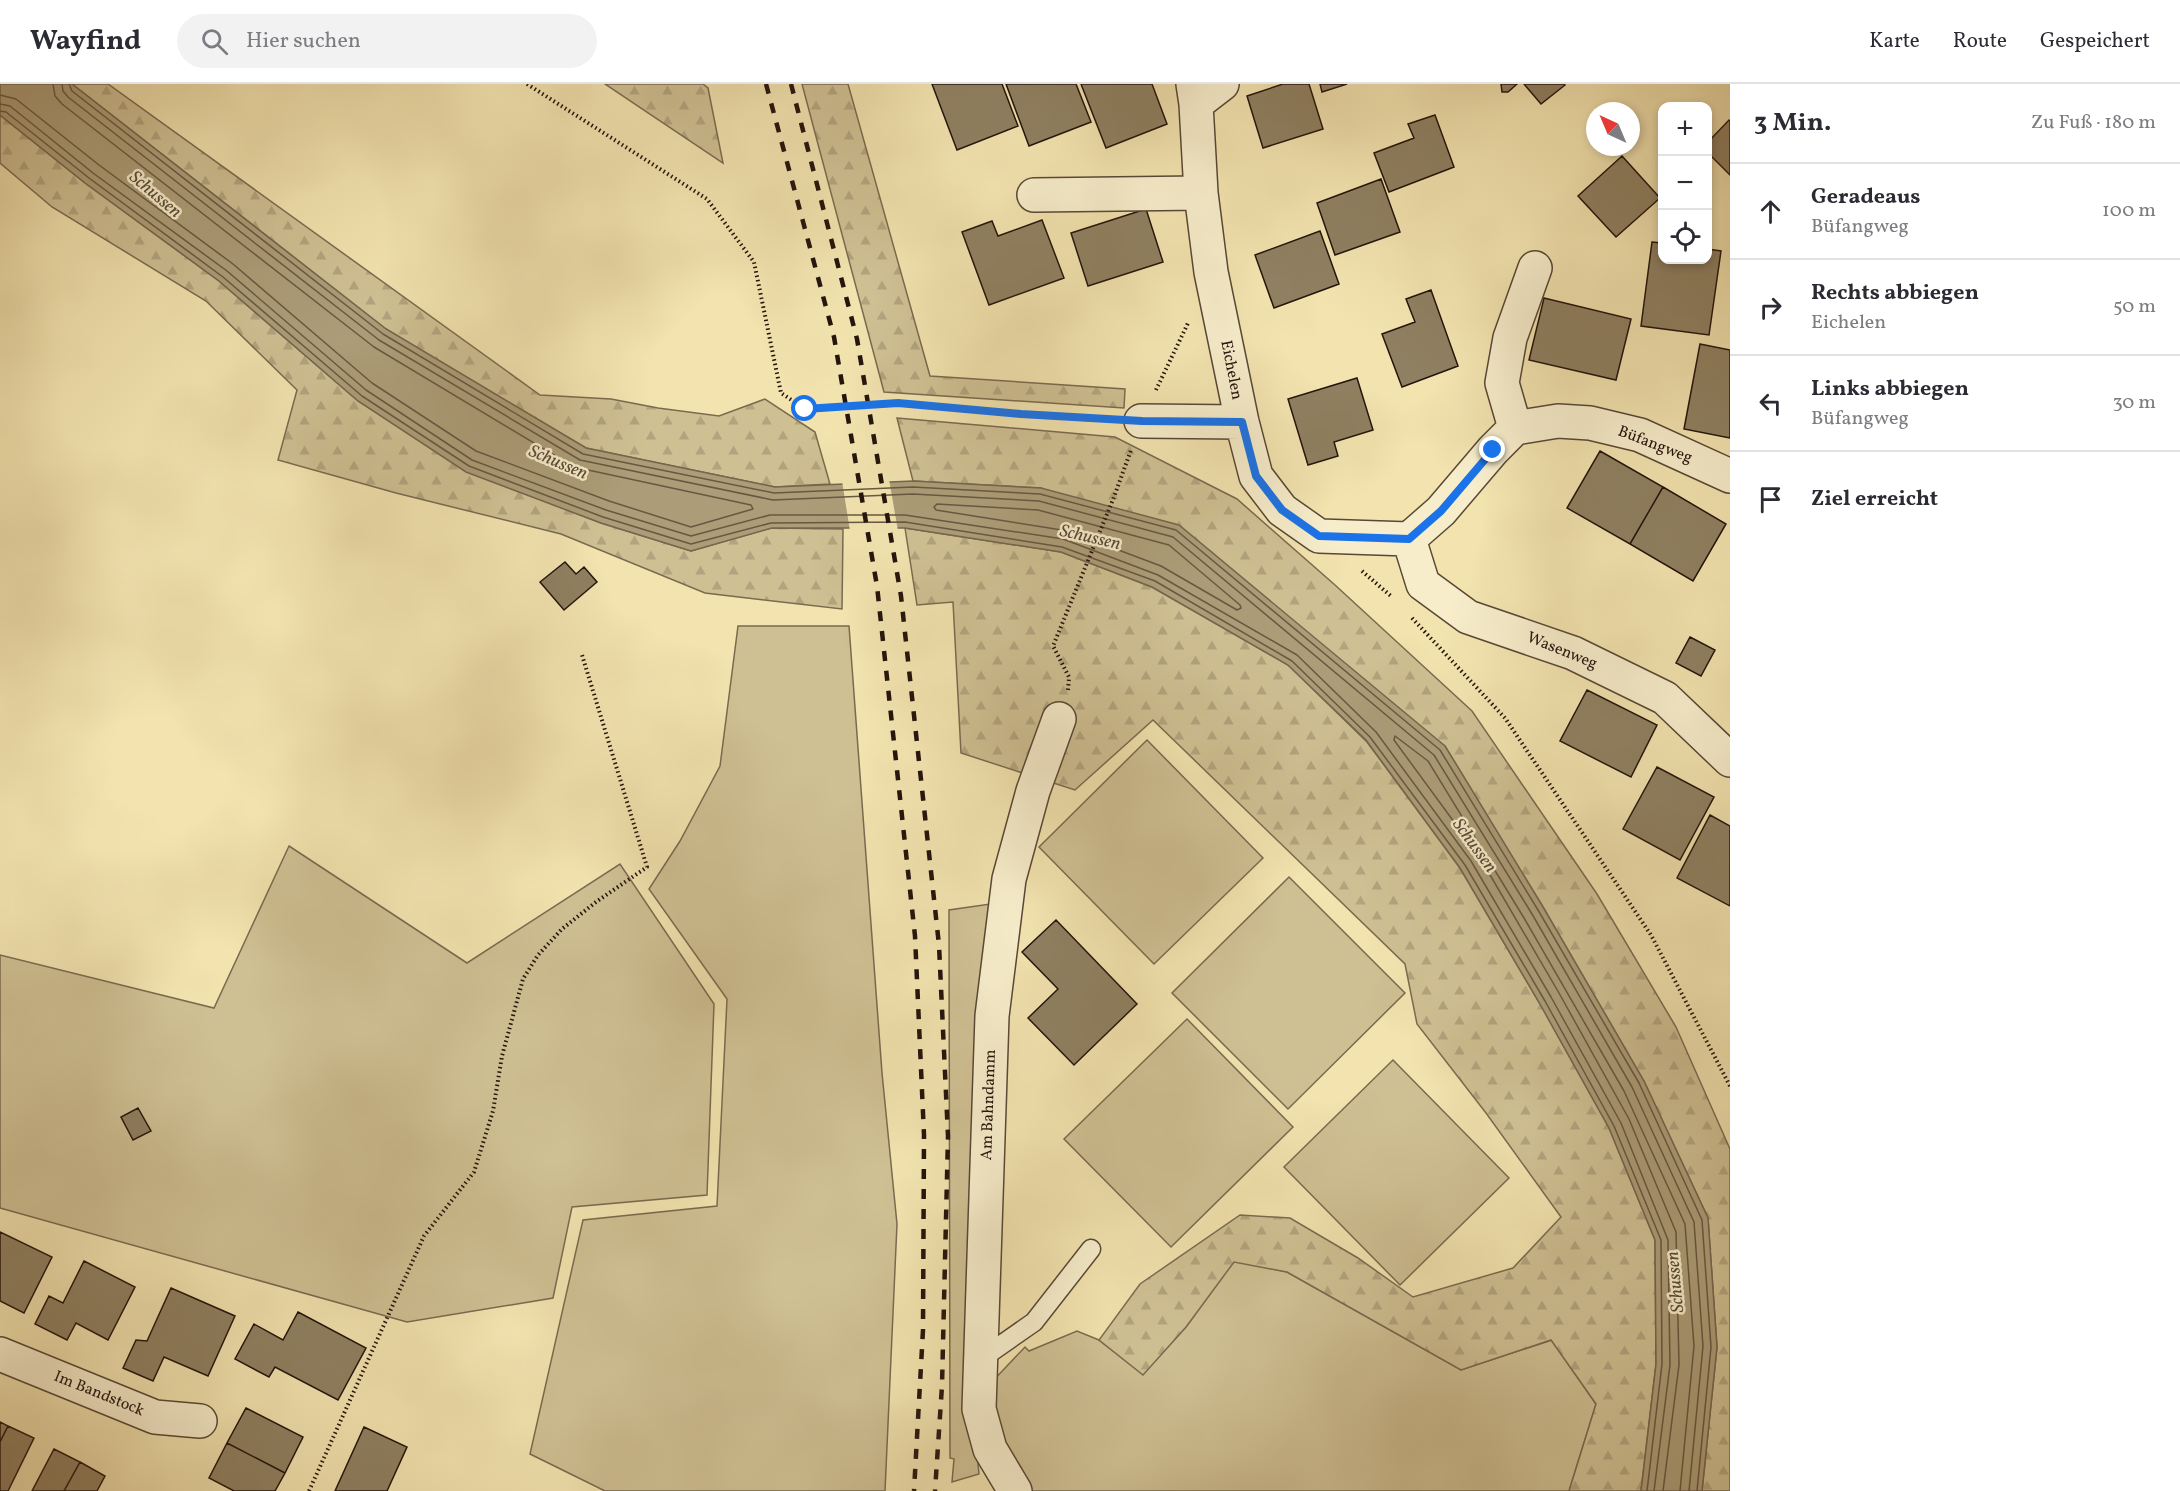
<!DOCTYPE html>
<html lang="de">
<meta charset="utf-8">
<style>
:root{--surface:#fff;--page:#f2f2f3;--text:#2b2b33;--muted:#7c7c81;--line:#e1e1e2}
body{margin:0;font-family:Vollkorn,serif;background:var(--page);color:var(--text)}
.controls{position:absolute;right:18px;top:18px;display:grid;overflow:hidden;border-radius:12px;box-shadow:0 3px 9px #0003}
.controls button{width:54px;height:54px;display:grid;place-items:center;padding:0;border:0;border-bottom:2px solid var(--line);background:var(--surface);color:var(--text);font:30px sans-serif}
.compass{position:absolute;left:1586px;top:18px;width:54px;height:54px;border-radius:50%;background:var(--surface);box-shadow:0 3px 9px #0003;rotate:316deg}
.stop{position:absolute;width:18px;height:18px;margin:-14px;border:4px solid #1a73e8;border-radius:50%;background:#fff}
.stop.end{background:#1a73e8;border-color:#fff;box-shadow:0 2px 6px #0008}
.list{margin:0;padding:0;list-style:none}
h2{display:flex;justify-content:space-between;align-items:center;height:78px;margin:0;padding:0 24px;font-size:26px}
h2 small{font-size:20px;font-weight:400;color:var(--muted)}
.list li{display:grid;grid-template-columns:39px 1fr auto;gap:18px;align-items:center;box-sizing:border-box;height:96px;padding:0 24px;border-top:2px solid var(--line)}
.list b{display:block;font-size:22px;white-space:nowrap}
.list p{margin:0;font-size:20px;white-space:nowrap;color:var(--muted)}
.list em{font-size:20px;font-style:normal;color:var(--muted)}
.icon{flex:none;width:33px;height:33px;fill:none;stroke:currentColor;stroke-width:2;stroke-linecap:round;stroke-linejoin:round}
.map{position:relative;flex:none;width:1730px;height:1407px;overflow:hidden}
header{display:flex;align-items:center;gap:36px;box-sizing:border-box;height:84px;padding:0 30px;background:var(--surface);border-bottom:2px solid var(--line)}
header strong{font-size:28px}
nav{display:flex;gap:33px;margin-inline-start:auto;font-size:21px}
.search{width:420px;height:54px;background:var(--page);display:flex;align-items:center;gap:15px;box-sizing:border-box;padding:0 21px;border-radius:33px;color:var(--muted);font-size:22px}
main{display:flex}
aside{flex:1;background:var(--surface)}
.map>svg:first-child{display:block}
.green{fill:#cfc093;stroke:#7a6a50;stroke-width:1.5}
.forest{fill:url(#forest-firs);stroke:#7a6a50;stroke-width:1.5}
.water{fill:#ac9d78;stroke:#76664d;stroke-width:1.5}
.pier{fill:#f2e3af}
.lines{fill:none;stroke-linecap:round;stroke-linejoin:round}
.shore{stroke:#685842;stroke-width:1.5}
.building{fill:#8f8061;stroke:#24140c;stroke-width:1.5}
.service-casing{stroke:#584835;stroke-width:21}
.minor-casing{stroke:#584835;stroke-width:36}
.path{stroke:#24140c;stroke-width:4;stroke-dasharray:1.5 3;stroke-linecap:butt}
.service{stroke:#f7edcb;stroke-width:18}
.minor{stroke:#f7edcb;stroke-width:33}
.rail{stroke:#24140c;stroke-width:4.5;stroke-dasharray:10 10;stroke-linecap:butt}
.route{stroke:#1a73e8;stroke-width:8}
.labels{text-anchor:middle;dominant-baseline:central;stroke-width:5;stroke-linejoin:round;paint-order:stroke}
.street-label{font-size:16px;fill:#24140c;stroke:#f7edcb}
.water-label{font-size:18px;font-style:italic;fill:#5a4b37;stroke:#f7edcb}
</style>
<header>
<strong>Wayfind</strong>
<div class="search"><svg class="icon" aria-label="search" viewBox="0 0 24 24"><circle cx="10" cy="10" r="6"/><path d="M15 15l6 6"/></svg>Hier suchen</div>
<nav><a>Karte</a><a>Route</a><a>Gespeichert</a></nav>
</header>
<main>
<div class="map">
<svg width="1730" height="1407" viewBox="0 0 1730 1407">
<defs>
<pattern id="forest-firs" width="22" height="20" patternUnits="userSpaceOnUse" patternTransform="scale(1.5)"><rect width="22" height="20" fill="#cfc093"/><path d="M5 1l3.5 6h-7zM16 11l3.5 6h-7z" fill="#b2a47e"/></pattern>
</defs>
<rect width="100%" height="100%" fill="#f2e3af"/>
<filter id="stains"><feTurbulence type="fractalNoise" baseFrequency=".00333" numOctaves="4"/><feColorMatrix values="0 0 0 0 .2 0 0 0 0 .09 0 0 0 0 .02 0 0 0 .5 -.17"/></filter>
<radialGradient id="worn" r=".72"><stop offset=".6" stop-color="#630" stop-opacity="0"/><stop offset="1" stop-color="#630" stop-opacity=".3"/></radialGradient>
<path class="green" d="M738,542h111l33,447 15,151 -12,267h-280l-75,-37 53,-234 134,-14 10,-207 -78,-110 31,-48 40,-75z
M1147,656l116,118 -109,106 -115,-117z
M289,762l178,117 153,-99 94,140 -7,191 -135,12 -19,91 -146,24 -407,-114v-253l214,53z
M1289,793l116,116 -117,116 -116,-116z
M997,819l-23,521 5,50 -27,8 2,-23 -4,-1 -1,-548z
M1187,935l106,108 -122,120 -107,-108z
M1393,976l116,118 -109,107 -116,-118z
M1234,1177l53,11 174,98 91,-30 44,64 -27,87h-546l-30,-76 -5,-29 37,-39 4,4 48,-20 22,9 44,34 43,-47z"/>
<path class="forest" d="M72,0h36l432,311 71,4 47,9 61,8 46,-17 50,33 15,52 -55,3 -189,-39 -200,-119z
M605,0h98l5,4 15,75z
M802,0h46l82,292 195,13 -1,19 -240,-16z
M0,31l85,68 134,98 139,120 108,70 135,52 90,28 80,-23 72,1 -1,80 -137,-16 -144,-59 -165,-41 -118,-33 19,-70 -91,-89 -154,-94 -52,-44z
M897,334l218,19 122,62 98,86 137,126 125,183 79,133 54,122v342h-28l15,-144 -9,-129 -64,-137 -101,-174 -98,-161 -404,-258 -128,-7z
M905,444l156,24 91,35 136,78 79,77 93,126 80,136 69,124 46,112 1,124 -15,127h-72l27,-87 -45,-64 -90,30 -174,-98 -53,-10 -48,65 -43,48 -44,-35 41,-56 100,-69 50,3 68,40 55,39 100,-29 48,-51 -75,-104 -69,-89 -12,-60 -252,-244 -78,70 -114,-37 -8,-151 -36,3z"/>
<path class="water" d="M0,0h72l314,245 200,119 189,39 138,-6 128,7 138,37 266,221 98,161 101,174 64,137 9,129 -15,144h-61l15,-127 -1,-124 -46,-112 -69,-124 -80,-136 -94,-128 -78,-75 -136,-78 -91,-35 -156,-24h-133l-81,23 -90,-28 -135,-51 -108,-71 -139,-120 -134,-98 -85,-68z"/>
<path class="pier" d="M889,395l9,52h-48l-8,-50z"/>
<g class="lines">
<path class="shore" d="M62,0l1,7 5,6 311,243 201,120 193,40 140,-6 126,7 134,36 261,218 98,159 100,173 62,135 9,124 -14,145
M69,0l3,7 311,243 200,120 191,39 139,-6 127,7 136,36 264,220 98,160 101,173 63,137 9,127 -14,144
M0,11l16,4 83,66 134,99 139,119 104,68 133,50 82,26 62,-18 -2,-4 -177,-38 -200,-120 -312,-243 -7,-8 -2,-12
M0,20l10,2 83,67 134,98 139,119 106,70 134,50 85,26 79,-21h135l158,24 95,36 139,80 79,77 95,129 80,136 70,126 47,117 2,125 -16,126
M0,27l6,1 83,66 134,99 139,119 107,70 134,51 88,27 80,-21 134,-1 157,25 93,34 137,80 78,76 95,128 80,136 69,125 47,114 1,124 -15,127
M937,420l101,6 131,35 71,60 1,3 -4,2 -76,-44 -93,-35 -132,-21 -2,-3z
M1663,1407l16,-126 -3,-133 -47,-113 -70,-126 -80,-137 -85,-116 1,-4 33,25 96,157 100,173 61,133 9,122 -14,145"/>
</g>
<path class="building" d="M932,0h70l16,42 -61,24z
M1006,0h70l15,38 -62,24z
M1081,0h71l15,40 -61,24z
M1283,0h26l14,45 -60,19 -16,-52z
M1320,0h27l-25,8z
M1501,0h16l-9,8h-6z
M1524,0h40l1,1 -24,19z
M1435,31l19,52 -65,25 -15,-39 40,-15 -6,-14z
M1729,36l1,1v54l-22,-22v-11z
M1622,72l38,42 -44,39 -38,-41z
M1381,95l19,53 -65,23 -18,-52z
M1146,125l17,53 -75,24 -17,-53z
M1042,136l22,58 -75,27 -27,-73 30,-11 6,15z
M1320,147l19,53 -65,24 -19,-53z
M1652,158l10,1v17h46v-11l13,2 -12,84 -68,-9z
M1431,206l27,76 -56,21 -20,-53 33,-12 -9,-23z
M1544,214l87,21 -15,61 -87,-20z
M1700,260l30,6v88l-46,-9z
M1357,294l16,52 -39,12 4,14 -30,9 -20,-66z
M1600,367l63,36 -33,57 -63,-36z
M1663,403l63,37 -33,57 -63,-37z
M565,478l11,12 8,-7 13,15 -33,28 -24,-28z
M1690,553l25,13 -14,26 -25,-13z
M1587,606l70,35 -26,52 -71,-36z
M1657,683l57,30 -34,63 -57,-31z
M1710,731l20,11v80l-53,-28z
M1056,836l81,84 -63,61 -46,-47 30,-29 -36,-37z
M138,1024l13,23 -18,9 -12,-23z
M0,1148l52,25 -28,56 -24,-12z
M84,1177l51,26 -27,53 -32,-17 -9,17 -32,-16 14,-28 14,7z
M171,1204l64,28 -27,60 -44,-19 -11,24 -30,-13 13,-28 11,1z
M298,1228l68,36 -28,52 -63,-33 -6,10 -34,-18 19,-35 29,16z
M246,1324l57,29 -18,36 -58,-30z
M0,1338l8,4 -8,16z
M8,1342l26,12 -26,53h-8v-49z
M364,1343l43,20 -20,44h-52z
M227,1359l58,30 -10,18h-41l-25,-13z
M54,1365l26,13 -16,29h-32z
M80,1378l25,14 -8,15h-33z"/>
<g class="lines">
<defs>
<path id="service" d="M981,1275l53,-37 57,-73"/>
<path id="minor" d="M1193,0l3,20 5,89 10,79 31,150 14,54 26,34 37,26 90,3
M1196,20l26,-20
M1034,111l167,-2
M1141,337l101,1
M1515,344l-13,-45 8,-45 25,-70
M1409,455l14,45 45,33 105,36 92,45 65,62
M1409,455l32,-28 52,-61 22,-22 43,-7 32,2 50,12 90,41
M0,1270l155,63 45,4
M1015,1407l-25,-42 -11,-40 13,-393 17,-137 24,-88 26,-72"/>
</defs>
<use href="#service" class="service-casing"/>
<use href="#minor" class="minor-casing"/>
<path class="path" d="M527,0l180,115 47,63 27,131 24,16 93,-6 123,11 90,5
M1156,306l33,-69
M1362,487l30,26
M1412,534l93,100 146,217 79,151
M1068,606l1,-13 -16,-31 61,-149 17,-47
M309,1407l115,-255 50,-64 19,-61 9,-55 21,-77 15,-24 24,-26 34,-27 51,-35 -65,-212"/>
<use href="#service" class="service"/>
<use href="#minor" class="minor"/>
<path class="rail" d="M766,0l68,253 43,249 38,350 9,199 -1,195 -9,161
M791,0l66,255 44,257 38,349 9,191 -6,250 -7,105"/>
</g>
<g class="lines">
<path class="route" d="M805,325l93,-6 123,11 121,7 100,1 14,54 26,34 37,26 90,3 32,-28 52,-61"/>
</g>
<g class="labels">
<g class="street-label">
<text transform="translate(1231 286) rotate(79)">Eichelen</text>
<text transform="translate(1655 361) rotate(21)">Büfangweg</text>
<text transform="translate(1562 567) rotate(22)">Wasenweg</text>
<text transform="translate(989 1021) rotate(-88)">Am Bahndamm</text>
<text transform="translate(99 1310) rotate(22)">Im Bandstock</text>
</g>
<g class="water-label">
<text transform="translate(155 111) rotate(40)">Schussen</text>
<text transform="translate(558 379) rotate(23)">Schussen</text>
<text transform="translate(1090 454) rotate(13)">Schussen</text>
<text transform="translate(1474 762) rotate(54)">Schussen</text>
<text transform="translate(1676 1198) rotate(-95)">Schussen</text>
</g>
</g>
<rect width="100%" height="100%" filter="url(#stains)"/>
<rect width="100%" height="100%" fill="url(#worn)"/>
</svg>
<div class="controls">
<button>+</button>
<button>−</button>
<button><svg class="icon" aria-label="locate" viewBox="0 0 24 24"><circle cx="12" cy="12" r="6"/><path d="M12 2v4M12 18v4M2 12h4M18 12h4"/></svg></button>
</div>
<svg class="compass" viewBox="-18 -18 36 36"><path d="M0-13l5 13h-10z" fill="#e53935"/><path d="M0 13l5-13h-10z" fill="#7c7c81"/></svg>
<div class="stop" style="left:805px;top:325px"></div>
<div class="stop end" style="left:1493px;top:366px"></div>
</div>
<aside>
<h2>3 Min.<small>Zu Fuß · 180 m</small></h2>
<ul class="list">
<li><svg class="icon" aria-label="ahead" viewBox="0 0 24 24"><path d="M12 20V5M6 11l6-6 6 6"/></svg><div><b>Geradeaus</b><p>Büfangweg</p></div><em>100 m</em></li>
<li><svg class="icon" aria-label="right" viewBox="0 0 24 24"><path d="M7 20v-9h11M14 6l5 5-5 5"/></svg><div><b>Rechts abbiegen</b><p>Eichelen</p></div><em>50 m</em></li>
<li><svg class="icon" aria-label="left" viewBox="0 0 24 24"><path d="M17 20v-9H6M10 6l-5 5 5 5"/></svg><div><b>Links abbiegen</b><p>Büfangweg</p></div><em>30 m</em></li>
<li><svg class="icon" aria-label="arrive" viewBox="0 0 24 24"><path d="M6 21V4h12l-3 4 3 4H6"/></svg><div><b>Ziel erreicht</b></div></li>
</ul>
</aside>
</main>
